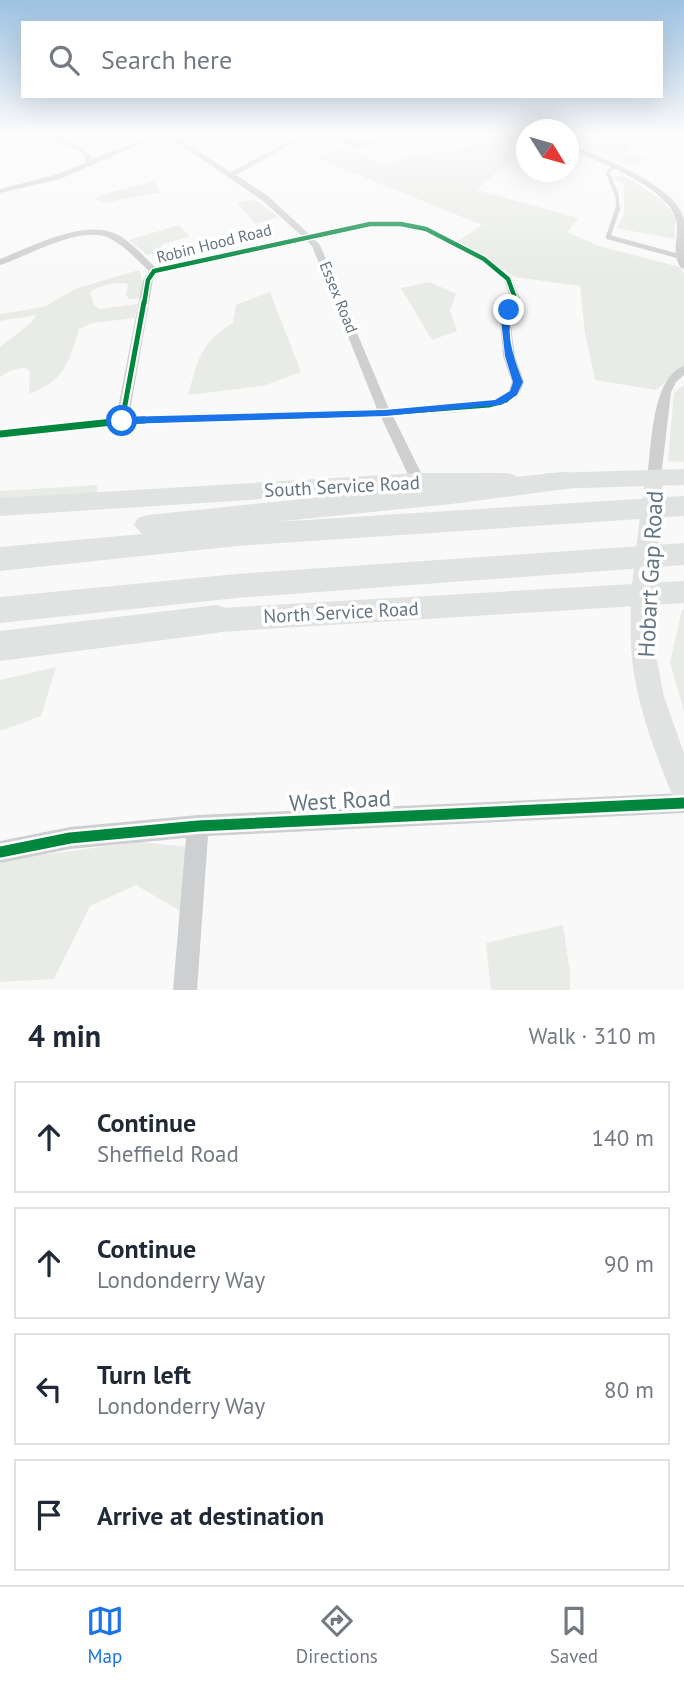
<!DOCTYPE html>
<meta charset="utf-8">
<style>
:root{--surface:#fff;--page:#f2f2f3;--text:#1f2937;--muted:#747a83;--line:#e0e1e3;--accent:#1a73e8}
body{margin:0;font-family:"PT Sans",sans-serif;background:var(--page);color:var(--text)}
.compass{position:absolute;left:516px;top:119px;width:63px;height:63px;border-radius:50%;background:var(--surface);box-shadow:0 7px 28px #0002;rotate:127deg}
.stop{position:absolute;width:21px;height:21px;margin:-16px;border:5px solid #1a73e8;border-radius:50%;background:#fff}
.stop.end{background:#1a73e8;border-color:#fff;box-shadow:0 2px 7px #0008}
.list{margin:0;padding:0;list-style:none}
h2{display:flex;justify-content:space-between;align-items:center;height:91px;margin:0;padding:0 28px;font-size:30px}
h2 small{font-size:23px;font-weight:400;color:var(--muted)}
.list li{display:grid;grid-template-columns:46px 1fr auto;gap:21px;align-items:center;box-sizing:border-box;height:112px;margin:0 14px 14px;padding:0 14px;border:2px solid var(--line);border-radius:0px}
.list b{display:block;font-size:26px;white-space:nowrap}
.list p{margin:0;font-size:23px;white-space:nowrap;color:var(--muted)}
.list em{font-size:23px;font-style:normal;color:var(--muted)}
.icon{flex:none;width:38px;height:38px;fill:none;stroke:currentColor;stroke-width:2;stroke-linecap:round;stroke-linejoin:round}
.map{position:relative;flex:none;width:684px;height:990px;overflow:hidden}
.search{position:absolute;background:var(--surface);box-shadow:0 7px 28px #0002;left:21px;right:21px;top:21px;height:77px;display:flex;align-items:center;gap:18px;box-sizing:border-box;padding:0 24px;border-radius:0px;color:var(--muted);font-size:26px}
.sheet{height:595px;background:var(--surface)}
nav{display:flex;justify-content:space-around;align-items:center;box-sizing:border-box;height:98px;border-top:2px solid var(--line);background:var(--surface);font-size:19px;color:var(--muted)}
nav a{display:grid;justify-items:center;gap:4px}
nav .on{color:var(--accent)}
.map>svg:first-child{display:block}
.green{fill:#e8ebe6}
.lines{fill:none;stroke-linecap:round;stroke-linejoin:round}
.lane-far1{stroke:#cecfd0;stroke-width:3.5}
.lane{stroke:#cecfd0;stroke-width:4.5}
.street{fill:#cecfd0;fill-rule:evenodd}
.secondary{fill:#e1e2e2;fill-rule:evenodd}
.primary{fill:#e1e2e2;fill-rule:evenodd}
.highway{fill:#e1e2e2;fill-rule:evenodd}
.cycleway-far3-casing{stroke:#fff;stroke-width:7}
.cycleway-far2-casing{stroke:#fff;stroke-width:9}
.cycleway-far1-casing{stroke:#fff;stroke-width:11}
.cycleway-casing{stroke:#fff;stroke-width:16}
.cycleway-far3{stroke:#00873e;stroke-width:4.5}
.cycleway-far2{stroke:#00873e;stroke-width:5}
.cycleway-far1{stroke:#00873e;stroke-width:7}
.cycleway{stroke:#00873e;stroke-width:11}
.route{fill:#1a73e8}
.labels{text-anchor:middle;dominant-baseline:central;stroke-width:7;stroke-linejoin:round;paint-order:stroke}
.far-street-label{font-size:16px;fill:#657683;stroke:#fff}
.street-label{font-size:19px;fill:#657683;stroke:#fff}
.near-street-label{font-size:23px;fill:#657683;stroke:#fff}
</style>
<div class="map">
<svg width="684" height="990" viewBox="0 0 684 990">
<rect width="100%" height="100%" fill="#f9f9f9"/>
<path class="green" d="M568,134c15,14 37,2 53,0 14,-3 31,0 45,0l-40,4 5,7 -4,10 26,5 -27,4 -57,-23z
M488,144l28,12 -40,34 103,28 -12,14 32,14 80,21 5,6v93l-28,24 -61,-10 -10,-48 -5,-46 -65,-9 -57,-36 24,-16 -163,-66 24,-12 43,19 15,-8z
M623,175l40,26 12,16v22l-58,-11 7,-14v-29l-12,-7z
M153,181l8,11 -57,11 -9,-4c13,-9 40,-11 58,-18z
M255,200l23,17 -23,7 -18,-22z
M179,225l11,11 -29,9 4,7 -18,3 -18,-15z
M139,270l3,11 -2,17 -11,1 -3,-4 2,-11c-13,-3 -27,1 -38,8l4,13 5,4 39,-5 -3,14 -43,5 -13,6c-10,34 -15,52 -50,65l1,-22 -5,-5 -15,4 -10,6v-30l31,-24 5,-8 -36,6v-7l44,-7 31,-18z
M430,282l26,12 -6,17 7,20 -25,9 -31,-52z
M270,292l31,80 -38,14 -75,9c11,-37 11,-51 45,-72l3,-18z
M684,385v77l-16,-1 6,-68z
M98,485l-2,13 -96,8v-15z
M682,610h2v102l-14,-50z
M56,667l-15,49 -41,15v-51z
M140,842l47,5 -7,64 -44,-26 -46,21 -36,73 -54,3v-119l10,-4z
M563,925l7,48v17h-79l-5,-47z"/>
<g class="lines">
<path class="lane-far1" d="M613,166l-5,7 9,23 1,14"/>
<path class="lane" d="M618,208l-10,29 70,19"/>
<path class="street" d="M38,134c16,-1 42,10 53,22v4l64,-26h8l-103,45 -60,14v-4l55,-14 30,-12v-7l-6,-6z
M165,134h7l59,38 71,-38h7l-73,41 32,21 42,39 60,-13h31l28,5 58,30 24,20 9,21 -10,21 5,37 9,26c-3,8 -5,14 -11,18 -19,14 -94,14 -120,16l32,65 -7,5 -7,-5 -30,-64 -259,8 -122,13v-8l116,-12 27,-138 6,-9c-12,-11 -23,-24 -38,-32 -29,-16 -82,17 -111,26v-6c31,-12 81,-39 114,-26 16,7 29,23 42,35l146,-32 -40,-36zM370,226h31l22,5 58,30 23,19 6,18 -10,21 3,37 9,26 -3,9 -7,6 -14,4 -99,8 -69,-164 -6,-6zM306,240l6,6 65,163 -248,8 24,-137 4,-7z
M335,134c10,-1 15,9 25,9 21,-2 41,-10 62,-9l-64,13 -8,-2z
M568,144c30,11 110,42 116,76 0,15 0,34 0,49l-3,-1c-11,-17 -1,-31 -5,-48 -7,-33 -79,-59 -108,-71z
M684,366v9l-8,7 -5,10 -10,86 -7,5 -7,-5c5,-32 4,-100 37,-112z
M684,793v20l-476,23 -11,154h-24l13,-152 -116,11 -70,14v-22l70,-14 128,-12z"/>
<path class="secondary" d="M654,471l7,2 2,5 -9,120v47l10,52 20,56v50l-10,-4c-20,-49 -41,-102 -43,-155 -3,-55 8,-111 14,-166l2,-5z"/>
<path class="primary" d="M684,469v16l-136,4 -8,-2 -3,-6 3,-6 8,-2z
M418,473h89l8,2 3,6 -3,6 -8,2h-89l-418,27v-18z
M684,581v22l-481,30 -10,-4 -4,-8 4,-8 10,-4z"/>
<path class="highway" d="M564,472l9,2 4,7 -4,7 -113,15 -186,19 410,-26v20l-447,30 -237,25v-24l142,-13 -8,-9 4,-7 10,-3z
M684,543v22l-447,33 -237,25v-26l237,-23z
M217,605l11,4 5,10 -5,10 -11,4 -217,28v-30z"/>
<defs>
<path id="cycleway-far3" d="M144,304l4,-24 6,-9 216,-47h31l25,5 58,30 24,20 7,19 -3,6"/>
<path id="cycleway-far2" d="M122,421l22,-119
M122,421l263,-8 104,-8 17,-5 8,-7 4,-11 -9,-26 -4,-37 8,-17
M112,422l10,-1"/>
<path id="cycleway-far1" d="M122,421l22,-1
M0,434l122,-13"/>
<path id="cycleway" d="M0,852l70,-14 128,-12 486,-23"/>
</defs>
<use href="#cycleway-far3" class="cycleway-far3-casing"/>
<use href="#cycleway-far2" class="cycleway-far2-casing"/>
<use href="#cycleway-far1" class="cycleway-far1-casing"/>
<use href="#cycleway" class="cycleway-casing"/>
<use href="#cycleway-far3" class="cycleway-far3"/>
<use href="#cycleway-far2" class="cycleway-far2"/>
<use href="#cycleway-far1" class="cycleway-far1"/>
<use href="#cycleway" class="cycleway"/>
</g>
<linearGradient id="sky" x2="0" y2="1"><stop stop-color="#9dc2e2"/><stop offset="0.49" stop-color="#fcfcfc"/><stop offset="1" stop-color="#fcfcfc" stop-opacity="0"/></linearGradient>
<rect width="684" height="272" fill="url(#sky)"/>
<path class="route" d="M509,308l5,2c-11,21 1,51 9,72l-6,13 -16,10 -116,11 -263,8 -5,-3 5,-4 263,-7 110,-10 15,-9 3,-9 -8,-26 -4,-37z"/>
<g class="labels">
<g class="far-street-label">
<text transform="translate(214 243) rotate(-14)">Robin Hood Road</text>
<text transform="translate(339 297) rotate(68)">Essex Road</text>
</g>
<g class="street-label">
<text transform="translate(342 486) rotate(-3)">South Service Road</text>
<text transform="translate(341 612) rotate(-3)">North Service Road</text>
</g>
<g class="near-street-label">
<text transform="translate(650 574) rotate(-87)">Hobart Gap Road</text>
<text transform="translate(340 800) rotate(-3)">West Road</text>
</g>
</g>
</svg>
<svg class="compass" viewBox="-18 -18 36 36"><path d="M0-13l5 13h-10z" fill="#e53935"/><path d="M0 13l5-13h-10z" fill="#747a83"/></svg>
<div class="stop" style="left:122px;top:421px"></div>
<div class="stop end" style="left:509px;top:310px"></div>
<div class="search"><svg class="icon" aria-label="search" viewBox="0 0 24 24"><circle cx="10" cy="10" r="6"/><path d="M15 15l6 6"/></svg>Search here</div>
</div>
<section class="sheet">
<h2>4 min<small>Walk · 310 m</small></h2>
<ul class="list">
<li><svg class="icon" aria-label="ahead" viewBox="0 0 24 24"><path d="M12 20V5M6 11l6-6 6 6"/></svg><div><b>Continue</b><p>Sheffield Road</p></div><em>140 m</em></li>
<li><svg class="icon" aria-label="ahead" viewBox="0 0 24 24"><path d="M12 20V5M6 11l6-6 6 6"/></svg><div><b>Continue</b><p>Londonderry Way</p></div><em>90 m</em></li>
<li><svg class="icon" aria-label="left" viewBox="0 0 24 24"><path d="M17 20v-9H6M10 6l-5 5 5 5"/></svg><div><b>Turn left</b><p>Londonderry Way</p></div><em>80 m</em></li>
<li><svg class="icon" aria-label="arrive" viewBox="0 0 24 24"><path d="M6 21V4h12l-3 4 3 4H6"/></svg><div><b>Arrive at destination</b></div></li>
</ul>
</section>
<nav>
<a class="on"><svg class="icon" aria-label="map" viewBox="0 0 24 24"><path d="M3 6l6-2 6 2 6-2v14l-6 2-6-2-6 2zM9 4v14M15 6v14"/></svg>Map</a>
<a><svg class="icon" aria-label="directions" viewBox="0 0 24 24"><path d="M12 3l9 9-9 9-9-9zM9 14v-3h6M13 9l2 2-2 2"/></svg>Directions</a>
<a><svg class="icon" aria-label="saved" viewBox="0 0 24 24"><path d="M7 4h10v16l-5-4-5 4z"/></svg>Saved</a>
</nav>
